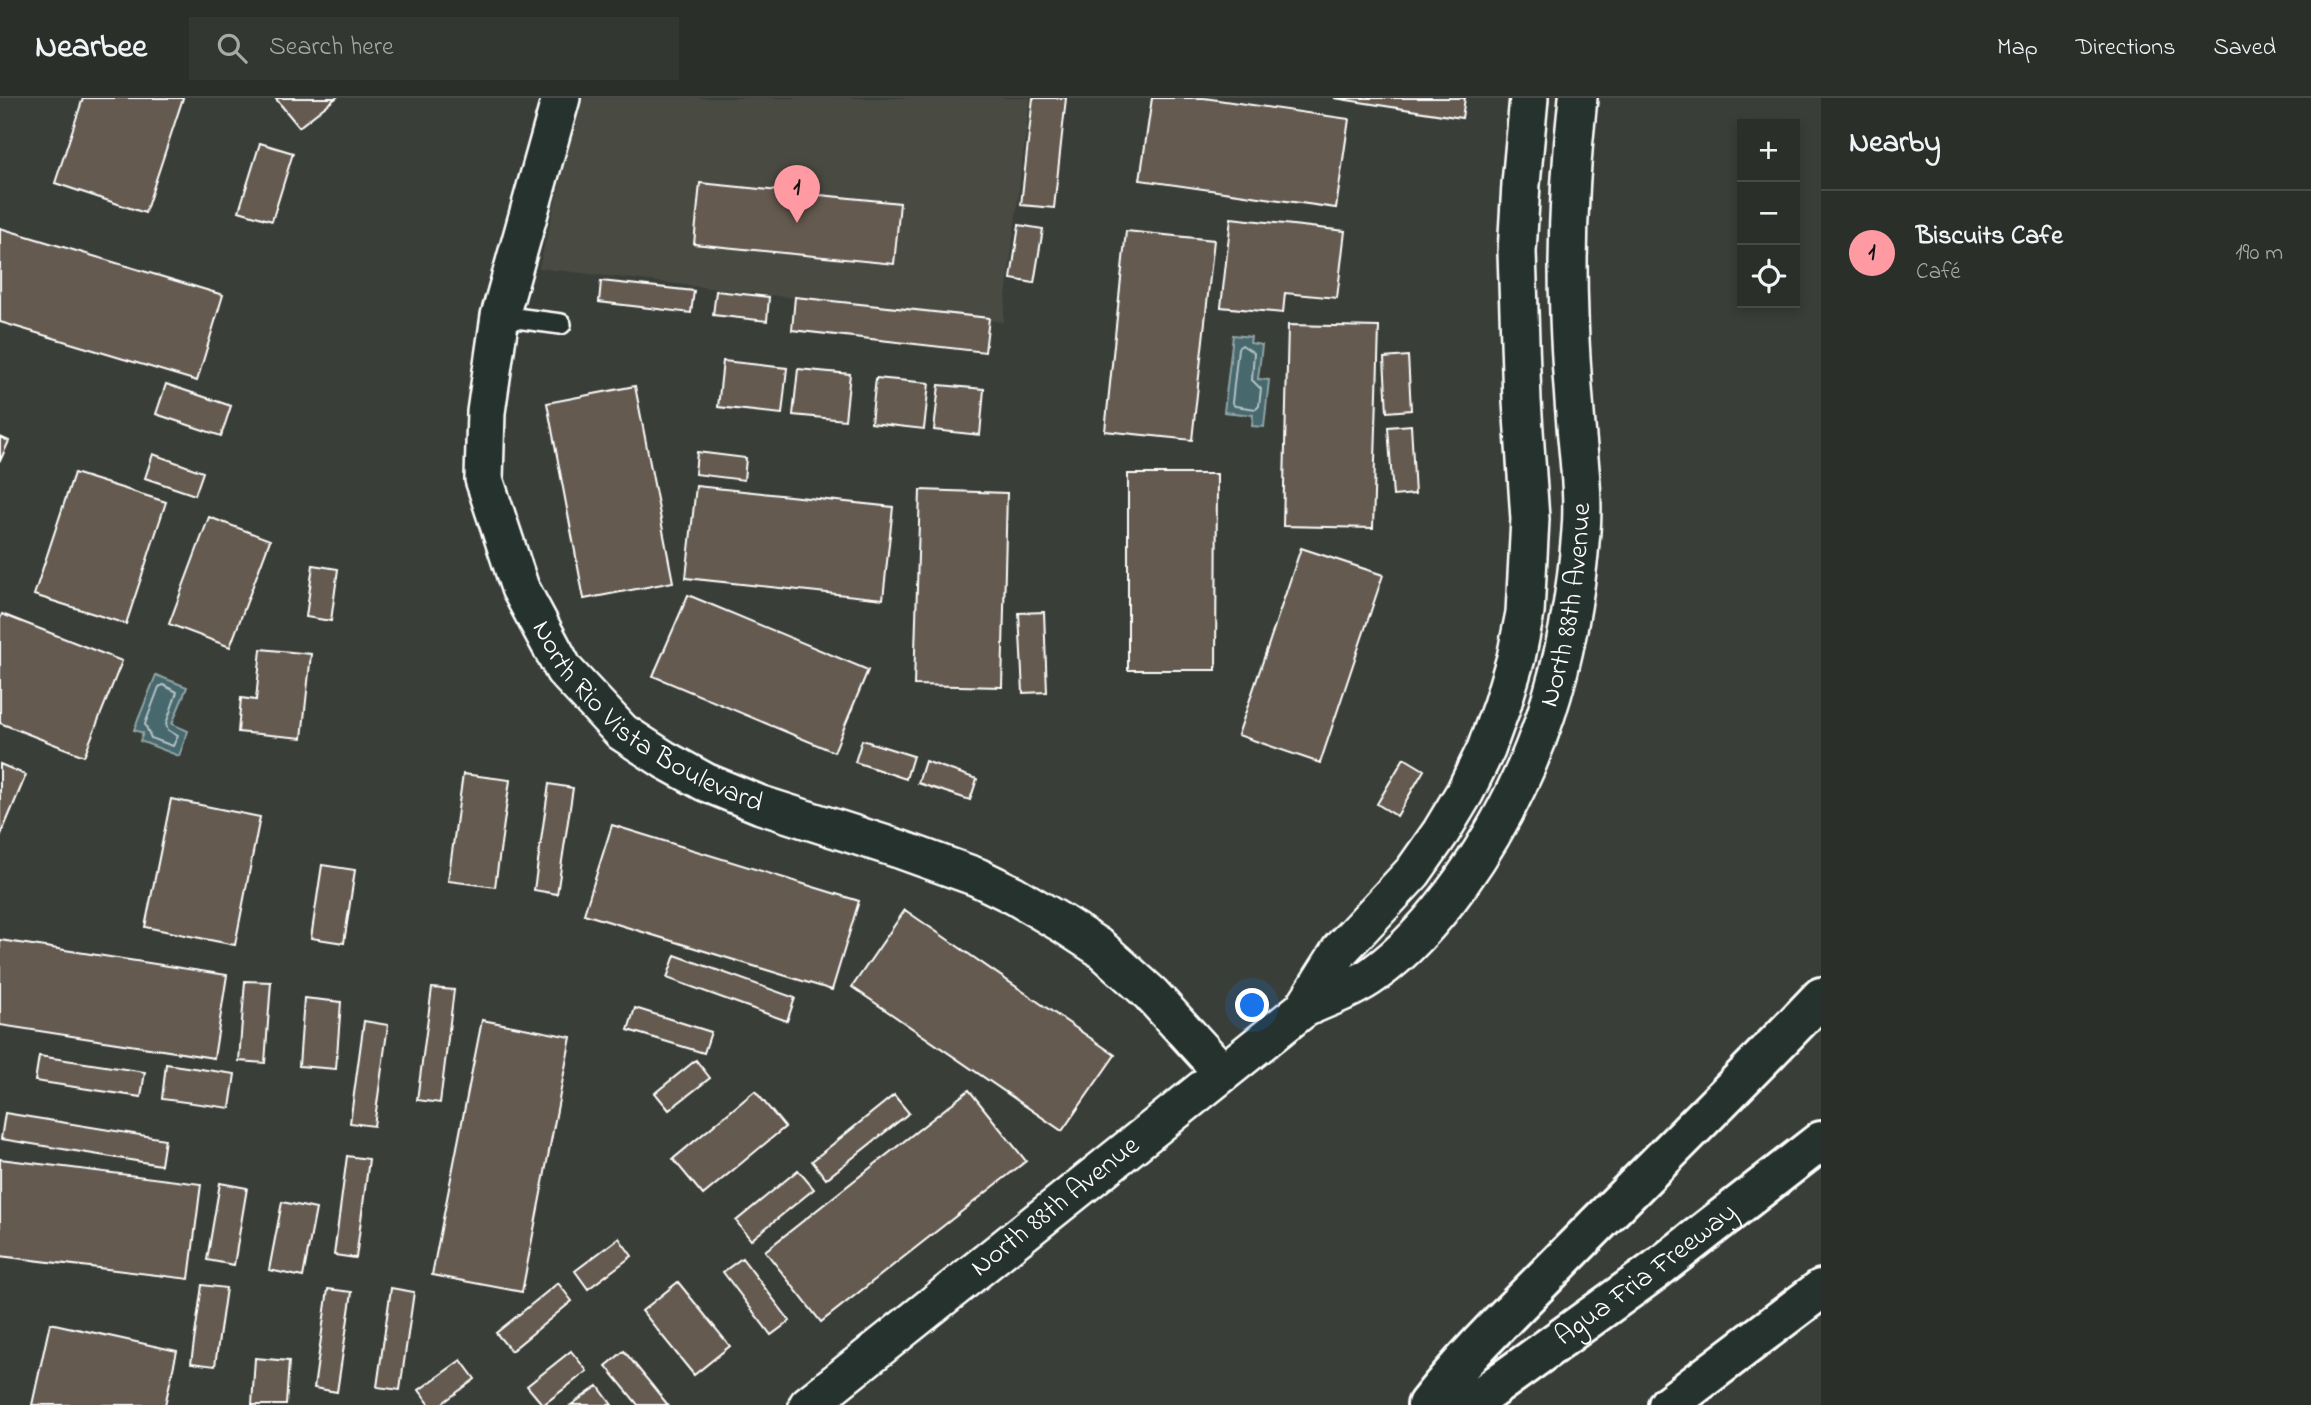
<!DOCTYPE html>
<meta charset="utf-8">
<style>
:root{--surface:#2b2f2a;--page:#333732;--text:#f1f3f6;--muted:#a6a9a8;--line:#474a47;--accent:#ff9aa2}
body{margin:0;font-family:"Indie Flower",sans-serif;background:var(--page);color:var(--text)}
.controls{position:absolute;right:21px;top:21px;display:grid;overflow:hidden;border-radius:0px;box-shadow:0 4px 10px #0003}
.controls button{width:63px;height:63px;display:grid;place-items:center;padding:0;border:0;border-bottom:2px solid var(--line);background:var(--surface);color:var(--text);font:35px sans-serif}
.you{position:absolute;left:1253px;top:908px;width:24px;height:24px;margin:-18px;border:5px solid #fff;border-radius:50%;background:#1a73e8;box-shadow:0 0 0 10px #1a73e833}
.badge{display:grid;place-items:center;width:46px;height:46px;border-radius:50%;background:var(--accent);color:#111;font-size:23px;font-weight:700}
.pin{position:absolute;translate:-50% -58px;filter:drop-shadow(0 2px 4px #0008)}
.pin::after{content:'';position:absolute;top:37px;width:24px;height:21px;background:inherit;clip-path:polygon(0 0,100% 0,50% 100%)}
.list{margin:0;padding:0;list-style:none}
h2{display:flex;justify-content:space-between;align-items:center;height:91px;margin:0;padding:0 28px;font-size:30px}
h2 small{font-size:23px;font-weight:400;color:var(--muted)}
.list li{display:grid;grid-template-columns:46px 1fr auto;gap:21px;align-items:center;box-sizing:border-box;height:126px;padding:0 28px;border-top:2px solid var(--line)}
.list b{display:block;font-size:26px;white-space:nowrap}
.list p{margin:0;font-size:23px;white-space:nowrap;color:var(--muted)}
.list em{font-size:23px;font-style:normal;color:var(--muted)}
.icon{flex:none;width:38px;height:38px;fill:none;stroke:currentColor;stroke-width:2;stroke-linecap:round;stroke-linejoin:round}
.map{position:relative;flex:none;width:1821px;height:1307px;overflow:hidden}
header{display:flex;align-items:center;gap:42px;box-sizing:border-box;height:98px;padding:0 35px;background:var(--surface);border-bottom:2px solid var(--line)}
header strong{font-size:33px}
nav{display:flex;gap:38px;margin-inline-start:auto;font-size:24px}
.search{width:490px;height:63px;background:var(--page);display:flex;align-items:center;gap:18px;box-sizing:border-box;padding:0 24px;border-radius:0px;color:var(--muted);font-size:26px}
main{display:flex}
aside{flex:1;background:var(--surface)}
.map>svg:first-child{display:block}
.built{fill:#4a4b43}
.water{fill:#47676d;stroke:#91a4a7;stroke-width:2}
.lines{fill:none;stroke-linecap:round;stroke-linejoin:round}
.shore{stroke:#b5c2c5;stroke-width:2}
.building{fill:#655a50;stroke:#fff;stroke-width:2}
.lane-casing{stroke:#fff;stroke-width:24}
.street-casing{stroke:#fff;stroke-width:42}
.highway-casing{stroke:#fff;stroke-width:44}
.lane{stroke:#26332d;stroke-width:19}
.street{stroke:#26332d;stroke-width:37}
.highway{stroke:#26332d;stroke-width:38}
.labels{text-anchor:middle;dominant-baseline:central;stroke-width:7;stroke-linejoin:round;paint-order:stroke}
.street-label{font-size:28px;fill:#fff;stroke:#26332d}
</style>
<header>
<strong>Nearbee</strong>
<div class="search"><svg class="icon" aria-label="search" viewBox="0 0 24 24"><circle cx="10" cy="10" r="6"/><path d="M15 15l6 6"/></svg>Search here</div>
<nav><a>Map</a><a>Directions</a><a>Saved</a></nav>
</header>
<main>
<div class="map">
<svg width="1821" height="1307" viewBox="0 0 1821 1307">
<rect width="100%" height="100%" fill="#393f38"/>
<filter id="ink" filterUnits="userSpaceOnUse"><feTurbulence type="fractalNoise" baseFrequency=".0143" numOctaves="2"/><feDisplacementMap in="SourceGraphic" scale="14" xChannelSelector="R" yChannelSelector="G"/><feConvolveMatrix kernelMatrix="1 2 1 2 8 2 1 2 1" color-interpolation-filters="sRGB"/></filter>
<g filter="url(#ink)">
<path class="built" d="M581,0h449l-27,224 -464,-54z"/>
<path class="water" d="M1233,237l18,2 -1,6 12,2 -4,34 11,1 -5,47 -12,-1 1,-11 -29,-3z
M156,577l31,12 -15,37 16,7 -9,25 -39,-15 3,-8 -9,-3z"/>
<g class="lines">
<path class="shore" d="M1242,247l12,8 -2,27 9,9 -2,17 -3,3 -21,-3 -3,-3 6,-55z
M163,587l14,7 -11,32 2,6 10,6 -5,10 -22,-8 -6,-14 14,-37z"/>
</g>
<path class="building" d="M83,0h100l-38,115 -90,-30z
M278,0h58l-37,29 -23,-28z
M1033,0h33l-12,110 -33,-3z
M1152,0h52l145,21 -13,89 -196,-28z
M1334,0h131l-3,20z
M260,45l33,10 -21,68 -33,-10z
M700,85l200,20 -6,61 -200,-20z
M1231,120l114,13 -8,67 -52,-5 -2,20 -62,-6z
M1019,127l24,4 -9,54 -23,-4z
M0,130l223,67 -26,86 -197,-59z
M1126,133l88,9 -22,200 -87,-9z
M601,183l93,10 -3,22 -92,-11z
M716,193l53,6 -2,24 -54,-6z
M795,199l194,21 -4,34 -193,-22z
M1288,227l91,2 -6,201 -90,-2z
M1408,258l3,54 -24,2 -3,-54z
M723,263l64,7 -5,46 -64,-7z
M798,271l52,5 -5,46 -52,-5z
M876,280l53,5 -5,46 -53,-6z
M166,286l65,22 -10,30 -65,-22z
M939,287l45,4 -4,46 -46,-5z
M635,288l38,196 -89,17 -37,-196z
M1411,327l4,69 -22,2 -5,-69z
M0,339l9,4 -9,20z
M697,354l49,6 -2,22 -49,-6z
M153,356l50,18 -8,23 -50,-17z
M74,375l92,29 -40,122 -92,-29z
M1128,376h89l-1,196h-88z
M696,388l197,21 -10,92 -197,-21z
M920,392l87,3 -5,194 -88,-2z
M209,419l61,23 -40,107 -61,-23z
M1301,450l82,27 -63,188 -82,-28z
M313,467l25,4 -7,52 -25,-4z
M688,497l180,75 -34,82 -181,-76z
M1044,514l3,80 -24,1 -4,-80z
M2,516l120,47 -38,95 -84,-33v-104z
M261,551l50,5 -9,84 -64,-6 3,-34 15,2z
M862,642l51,16 -7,23 -51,-17z
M1404,660l20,12 -27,46 -20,-12z
M925,663l52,18 -7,21 -52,-17z
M0,666l26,11 -26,62z
M463,676l47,6 -15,107 -47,-6z
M549,686l24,4 -16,106 -23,-4z
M171,701l89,18 -25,128 -90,-18z
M612,727l247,76 -27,89 -248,-76z
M322,767l33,5 -11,73 -33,-5z
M905,812l210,145 -53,76 -210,-144z
M0,842l227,35 -13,83 -214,-33z
M675,857l120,43 -8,23 -120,-43z
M245,883l26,1 -6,81 -26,-2z
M432,890l22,2 -14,113 -23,-3z
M304,900l37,4 -5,67 -37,-3z
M635,910l76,24 -7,21 -76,-23z
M482,922l89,17 -49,255 -90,-17z
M364,923l24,4 -14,101 -24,-3z
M39,958l106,16 -4,25 -106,-16z
M696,962l14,18 -41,32 -14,-17z
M166,966l69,10 -5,34 -68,-9z
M969,992l57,71 -205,161 -56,-71z
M755,993l30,36 -82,68 -30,-36z
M894,997l15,18 -83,66 -14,-18z
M5,1015l160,26 -4,26 -160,-26z
M347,1058l22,3 -13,99 -22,-3z
M0,1061l201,25 -12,95 -189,-23z
M798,1072l16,19 -63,51 -15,-19z
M220,1085l27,5 -13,77 -27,-5z
M282,1104l34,7 -13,68 -34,-7z
M619,1140l13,18 -44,33 -13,-18z
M742,1160l48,63 -19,14 -48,-63z
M678,1184l52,64 -36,29 -52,-64z
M558,1185l14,18 -61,50 -15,-18z
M202,1187l24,3 -11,78 -24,-3z
M391,1190l23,4 -14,98 -23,-3z
M328,1191l24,3 -15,100 -23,-4z
M50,1225l127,28 -12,54h-133z
M571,1253l16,20 -44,34 -16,-19z
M624,1253l44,54h-30l-32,-39z
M255,1260l34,3 -3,44h-34z
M461,1262l14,19 -35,26h-10l-11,-15z
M598,1288l14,19h-41z"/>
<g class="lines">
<defs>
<path id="lane" d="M500,218l61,8"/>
<g id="street">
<path id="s1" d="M561,0l-61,218 -14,96 -2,67 36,109 44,82 58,62 43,28 40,22 56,23 138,44 78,28 37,18 49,29 37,24 51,46 71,78"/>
<path d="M1303,911l38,-60 72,-77 28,-40 24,-40 21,-43 16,-44 14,-47 9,-45 5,-94 -8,-118 -5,-149 4,-68 8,-86"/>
<path id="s2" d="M808,1307l495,-396c23,-11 51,-20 71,-35 35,-25 62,-57 87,-92 76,-107 110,-220 120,-351 3,-35 -2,-70 -5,-105 -3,-37 -6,-74 -7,-111 -3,-73 1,-145 9,-217"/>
</g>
<g id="highway">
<path d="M1427,1307c38,-49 83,-92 126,-136 89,-91 181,-180 268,-272"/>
<path id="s3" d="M1469,1307l184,-133 168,-131"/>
<path d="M1668,1307l153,-116"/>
</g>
</defs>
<use href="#lane" class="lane-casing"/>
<use href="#street" class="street-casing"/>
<use href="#highway" class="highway-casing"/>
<use href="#lane" class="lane"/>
<use href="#street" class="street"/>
<use href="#highway" class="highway"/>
</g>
</g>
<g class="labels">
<g class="street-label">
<text stroke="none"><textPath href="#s2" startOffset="1141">North 88th Avenue</textPath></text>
<text stroke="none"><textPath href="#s1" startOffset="693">North Rio Vista Boulevard</textPath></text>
<text stroke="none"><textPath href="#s2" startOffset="317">North 88th Avenue</textPath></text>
<text stroke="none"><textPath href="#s3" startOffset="220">Agua Fria Freeway</textPath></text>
</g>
</g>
</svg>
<div class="controls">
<button>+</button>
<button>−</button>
<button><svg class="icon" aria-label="locate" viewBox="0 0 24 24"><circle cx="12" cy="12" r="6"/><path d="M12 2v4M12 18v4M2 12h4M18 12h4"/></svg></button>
</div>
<div class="you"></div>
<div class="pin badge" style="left:797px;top:125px">1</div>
</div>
<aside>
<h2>Nearby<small></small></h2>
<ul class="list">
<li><span class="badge">1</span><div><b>Biscuits Cafe</b><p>Café</p></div><em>190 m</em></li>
</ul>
</aside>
</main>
